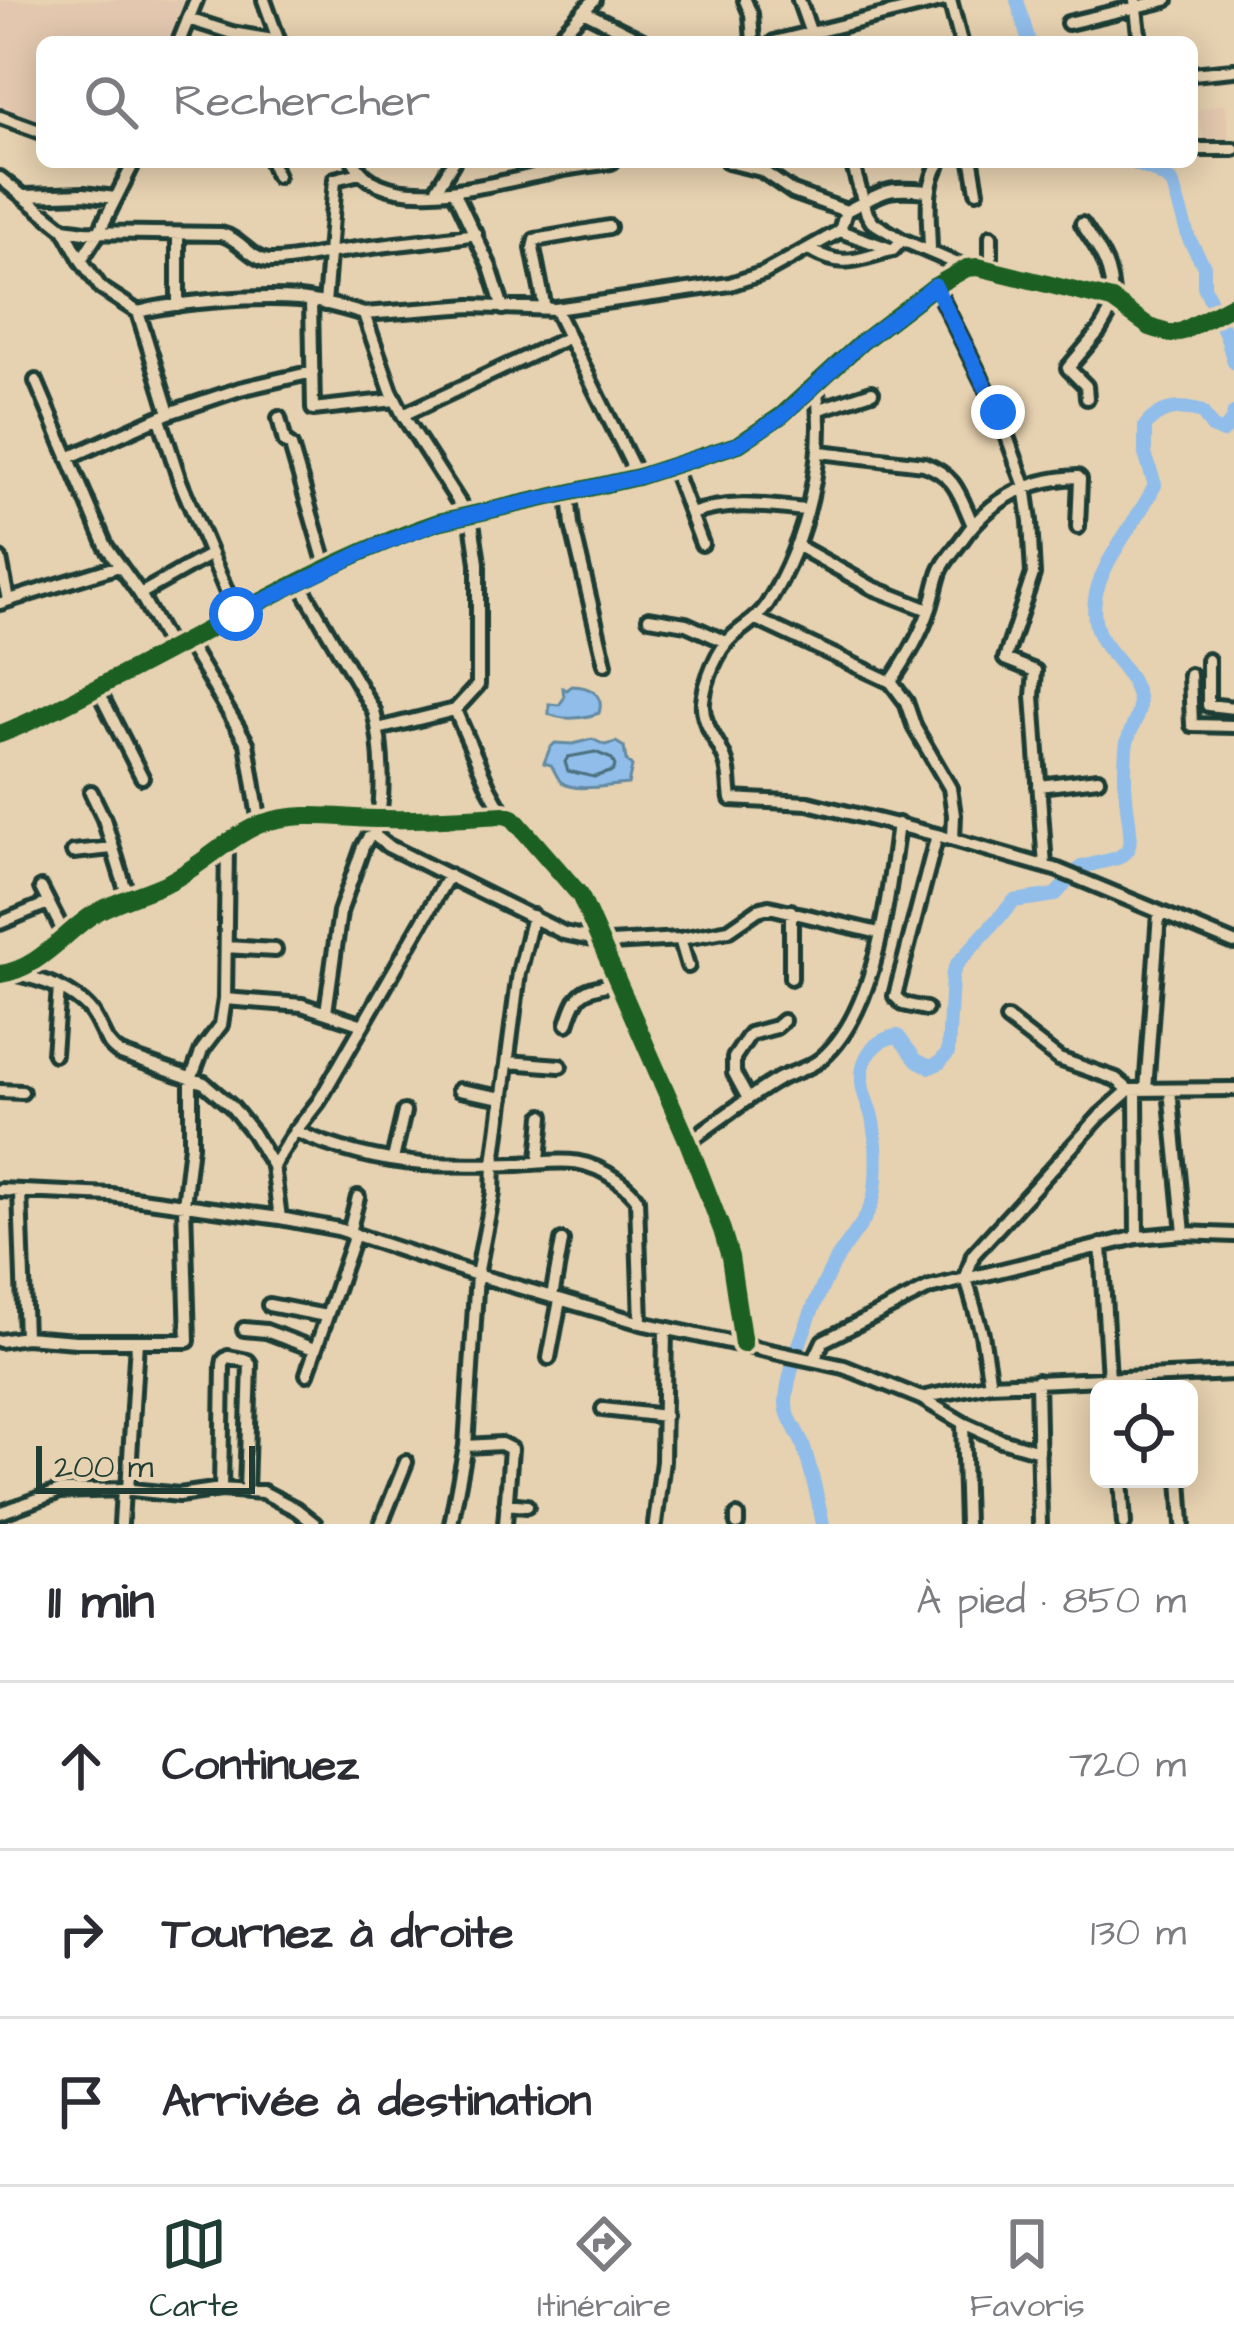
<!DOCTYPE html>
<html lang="fr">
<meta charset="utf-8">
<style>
:root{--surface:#fff;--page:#f7f7f7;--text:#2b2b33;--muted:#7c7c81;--line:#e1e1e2;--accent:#1f3d34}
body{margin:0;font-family:"Architects Daughter",sans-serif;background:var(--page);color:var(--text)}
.controls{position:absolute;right:36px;bottom:36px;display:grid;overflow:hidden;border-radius:18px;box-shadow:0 6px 30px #0003}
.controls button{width:108px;height:108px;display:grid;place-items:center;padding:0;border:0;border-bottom:3px solid var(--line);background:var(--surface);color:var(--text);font:60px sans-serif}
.scale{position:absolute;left:36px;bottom:30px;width:219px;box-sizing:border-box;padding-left:12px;border:6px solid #1f3d34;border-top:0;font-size:33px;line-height:42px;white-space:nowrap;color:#1f3d34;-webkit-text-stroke:9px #e6d1b0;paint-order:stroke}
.stop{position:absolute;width:36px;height:36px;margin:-27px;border:9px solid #1a73e8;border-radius:50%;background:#fff}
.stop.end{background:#1a73e8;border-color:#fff;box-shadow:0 3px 12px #0008}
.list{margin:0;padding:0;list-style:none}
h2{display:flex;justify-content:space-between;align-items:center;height:156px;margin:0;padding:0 48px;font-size:51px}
h2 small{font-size:39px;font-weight:400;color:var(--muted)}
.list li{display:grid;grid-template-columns:78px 1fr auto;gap:36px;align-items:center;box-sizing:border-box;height:168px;padding:0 48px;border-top:3px solid var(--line)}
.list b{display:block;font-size:45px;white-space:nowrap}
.list em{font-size:39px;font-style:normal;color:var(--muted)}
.icon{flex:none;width:66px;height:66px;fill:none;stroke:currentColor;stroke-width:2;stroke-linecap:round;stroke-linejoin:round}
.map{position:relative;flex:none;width:1234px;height:1524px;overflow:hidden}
.search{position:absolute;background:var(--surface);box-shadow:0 6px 30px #0003;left:36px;right:36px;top:36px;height:132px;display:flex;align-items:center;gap:30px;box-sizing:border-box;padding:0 42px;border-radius:18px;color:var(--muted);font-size:45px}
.sheet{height:660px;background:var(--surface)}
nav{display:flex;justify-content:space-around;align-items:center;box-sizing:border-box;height:168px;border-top:3px solid var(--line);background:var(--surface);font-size:33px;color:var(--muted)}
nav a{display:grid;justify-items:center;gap:6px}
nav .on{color:var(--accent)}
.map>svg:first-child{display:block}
.built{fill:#e3c8af}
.water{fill:#90bdea;stroke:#638aa1;stroke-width:3}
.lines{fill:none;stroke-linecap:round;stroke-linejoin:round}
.shore{stroke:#4c707d;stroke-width:3}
.river{stroke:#90bdea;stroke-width:14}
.minor-casing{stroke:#1f3d34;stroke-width:20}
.minor{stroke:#e6d1b0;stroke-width:10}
.cycleway-casing{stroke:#e6d1b0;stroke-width:26}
.cycleway{stroke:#1b5e20;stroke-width:18}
.route{stroke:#1a73e8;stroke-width:15}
</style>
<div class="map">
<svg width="1234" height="1524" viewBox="0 0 1234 1524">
<rect width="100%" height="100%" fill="#e6d1b0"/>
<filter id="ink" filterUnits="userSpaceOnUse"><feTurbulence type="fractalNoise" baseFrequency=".00833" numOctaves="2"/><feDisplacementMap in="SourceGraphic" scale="24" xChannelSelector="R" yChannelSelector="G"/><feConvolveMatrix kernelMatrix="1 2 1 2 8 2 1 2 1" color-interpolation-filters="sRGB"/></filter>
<g filter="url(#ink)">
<path class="built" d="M0,0h190l-15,42h-133v87l-42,-16z
M1225,103l5,41 -23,5 -10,-39z"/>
<path class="water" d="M572,686c17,0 33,8 27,27 -13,5 -36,8 -50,1v-10l10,1 5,-7 -1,-10 4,2z
M592,739l13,6 11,-3 8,5 2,13 6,7 -4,17c-18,1 -54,9 -67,-2 -2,-1 -9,-16 -10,-17l-7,-2 6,-15 5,-5 18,1z"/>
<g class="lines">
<path class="shore" d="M595,752l17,7 3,7 -2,5 -19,6 -26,-6 -3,-9 3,-5z"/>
<path class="river" d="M1017,0l12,42
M1131,162l23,9 18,11 17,57 15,27v20l22,49 8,27
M823,1524c-6,-27 -11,-55 -21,-81 -5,-14 -17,-27 -16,-42 2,-36 31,-107 49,-139 14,-24 36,-43 40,-72 3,-25 2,-49 -3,-73 -3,-12 -10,-24 -10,-36 -1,-24 12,-42 36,-45l18,24 14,7 9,-4 9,-10 4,-77 4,-11 58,-64 41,-6 26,-28 37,-9 10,-8c5,-19 -1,-35 -2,-54 -2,-16 -1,-32 0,-47 1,-19 17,-33 12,-52 -10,-41 -50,-47 -43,-98 6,-39 43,-78 60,-114l-10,-31v-28c15,-19 35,-21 57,-14l10,15 11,5 9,-11 2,-8"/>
<defs>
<path id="minor" d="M264,0l15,42
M745,0l6,14 2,28
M799,0l15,42
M950,0l11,42
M1135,0l5,42
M583,11l62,31
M188,19l44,14 47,8
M1068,23l98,-23
M179,42l17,-42
M554,42l40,-42
M774,42l171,-42
M1192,74l42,-4
M0,117l42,15
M1192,149h42
M271,162l6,14
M354,162c29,55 143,20 190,11 22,-5 44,-8 67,-11
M728,162l33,8 32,22 53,19
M852,162l15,52 5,8 30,18
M972,162l5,29
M0,178l64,51 17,31 20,28 37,24 31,101
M454,191l36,76 13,41
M435,192l18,-30
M25,196l59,-2 31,4
M1082,224c18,27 30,42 30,76
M64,229l21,3 136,2c19,4 29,25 48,27 23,1 44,-6 66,-9 47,-7 94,-11 141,-18
M840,231l53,19 9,-10 65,28
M178,234v71
M991,236v34
M810,250c35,19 46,9 82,0
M930,252c0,-30 -7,-65 10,-90
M81,260l18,-28 35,-70
M935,286l63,126 27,74 5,35 3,53 -28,85 30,12 -2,25 12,170
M311,301l2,108 82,-9
M325,304l10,-125 25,-6
M545,309l-12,-61 2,-8 74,-13
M555,309l83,168
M138,312c44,-11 116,-16 161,-13 22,2 45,9 65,15l27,77 12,24 64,100 6,14 5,34v122l-23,25 -77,19
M364,314l107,-8 84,3 175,-25 34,-11 76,-42 6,-20c41,-20 36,-24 83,-20
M36,381l70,165 34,48 31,56
M816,383c11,75 -9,157 -49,222 -9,14 -22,20 -34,31 -16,14 -28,45 -30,66 -2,23 17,40 23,60 4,11 3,25 5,37l77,4 129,32 121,35 176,73
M1087,398l-1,-12 -18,-18 31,-37 17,-29
M820,409l52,-17
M403,415l164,-77
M279,418l6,24 6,4 36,123
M160,419l20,62 56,133
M820,452l104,12c32,12 35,30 48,59
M68,458l101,-45 71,-24 73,-17
M673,467l29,77
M569,494l3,31 33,139
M691,514c39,-14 75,-8 115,-4
M796,545l77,43 56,22
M0,559l8,41
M299,582l75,129c8,33 12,93 0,124l14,11 176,87 47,10 69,-4 49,-9 29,-20 11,-3 110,26
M140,594l71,-40
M0,603l119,-37
M649,618l37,6 40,18
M756,619l135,63 15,20 9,26 35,60 4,27 -1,24
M187,642l60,101 13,81
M1208,660v45l26,3
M1190,675l2,50 42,1
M891,682c16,-24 30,-47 39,-74 4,-12 6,-25 10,-36 4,-11 14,-21 21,-31 28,-41 67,-62 117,-64l2,2 -2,48
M97,688l45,89
M455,710l34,78 15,27
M0,734c40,-15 78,-37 116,-56 106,-54 209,-117 322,-156l200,-45 101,-33 43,-29 80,-73 73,-56 32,-18 11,-1 134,33 38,27 21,7 12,-3 51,-27
M1039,786l59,-7
M91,792l13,27 24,78
M73,852l39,-4
M41,888l24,47
M0,923l48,-20
M680,939l8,27
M226,947l49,3
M11,973c27,5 58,14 78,36 13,15 13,34 32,45l83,29 28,24 21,26 20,33 7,52
M0,974c38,-5 62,-39 92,-59 24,-15 52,-21 77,-33 31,-15 62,-47 94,-59 40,-13 80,-4 120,-4 40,1 81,-2 121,-4l9,3 67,77 108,247 34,88 8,27 13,87
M791,978v-67
M225,999l77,6 61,20
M926,1009l-23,-5 -8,-8 42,-161
M326,1012l14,-100 23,-65 5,-9 6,-3
M1007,1019l52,40 57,20 13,11 105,-1
M567,1024c11,-35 15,-34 49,-41
M54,1054l5,-66
M508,1062l52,4
M459,1090l44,8
M1136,1090l1,147
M1146,1090l13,-176
M1170,1090l14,143
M0,1091l22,1
M748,1099c10,-7 20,-14 31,-20 14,-7 30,-10 42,-20 57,-48 67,-165 77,-235
M295,1131c39,18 86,30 128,33 31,1 64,1 95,0 39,-2 63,-10 99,16 8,6 14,10 20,19l4,124
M688,1142l60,-43 -14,-26v-15l16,-24 26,-7 7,-6
M393,1159l11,-47
M539,1160l4,-44
M273,1166l18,-29 28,-36 130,-226
M0,1190l111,5 169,23 58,11 139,46 164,48 203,44 77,31 42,25 38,17 38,11
M20,1192l5,145
M349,1233l9,-36
M1101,1245l8,134
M552,1297l10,-56
M269,1305l57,11
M244,1329l22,2 48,18
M0,1341l25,-4 51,4h112l-4,-136 7,-60v-66l11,-29 19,-25 4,-26 2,-154
M549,1358l11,-58
M814,1360l9,-19 106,-53 208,-51 47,-4 50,2
M307,1374l48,-140
M1037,1381l3,143
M990,1384l-8,-50 -16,-56 7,-23 127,-139 29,-26
M921,1398l69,-14 244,-11
M603,1409l62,7
M963,1423l3,101
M466,1446l35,-2 10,5 -6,75
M1121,1479l3,45
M1180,1479l3,45
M221,1489l2,-124 1,-5 4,-3 20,4 2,3 -4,126
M128,1490l9,-149
M506,1504l21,2
M0,1513l60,-22 63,-2 56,6 42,-6 42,3 33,17 19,15
M737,1516v8
M121,1524l2,-35
M381,1524l25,-62
M451,1524l15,-78 11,-171 16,-82 1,-30 25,-190 14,-57
M655,1524l8,-63 2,-133"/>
</defs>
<use href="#minor" class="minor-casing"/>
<use href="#minor" class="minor"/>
<defs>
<path id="cycleway" d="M0,734c40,-15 78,-37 116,-56 106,-54 209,-117 322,-156l200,-45 101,-33 43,-29 80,-73 73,-56 32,-18 11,-1 134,33 38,27 21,7 12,-3 51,-27
M0,974c38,-5 62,-39 92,-59 24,-15 52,-21 77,-33 31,-15 62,-47 94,-59 40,-13 80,-4 120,-4 40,1 81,-2 121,-4l9,3 67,77 108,247 34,88 8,27 13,87"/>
</defs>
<use href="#cycleway" class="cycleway-casing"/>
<use href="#cycleway" class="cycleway"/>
</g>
</g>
<g class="lines" filter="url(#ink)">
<path class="route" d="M236,614l129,-63 74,-29 199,-45 101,-33 43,-28 80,-74 73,-56 63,126"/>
</g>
</svg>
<div class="controls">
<button><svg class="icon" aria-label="locate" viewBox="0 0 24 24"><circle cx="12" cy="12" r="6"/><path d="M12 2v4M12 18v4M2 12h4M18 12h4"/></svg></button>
</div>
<div class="scale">200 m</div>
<div class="stop" style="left:236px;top:614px"></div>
<div class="stop end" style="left:998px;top:412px"></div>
<div class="search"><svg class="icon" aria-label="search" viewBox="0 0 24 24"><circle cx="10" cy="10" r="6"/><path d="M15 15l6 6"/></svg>Rechercher</div>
</div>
<section class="sheet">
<h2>11 min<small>À pied · 850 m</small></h2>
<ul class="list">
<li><svg class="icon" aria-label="ahead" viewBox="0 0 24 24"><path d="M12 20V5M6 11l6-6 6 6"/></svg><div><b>Continuez</b></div><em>720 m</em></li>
<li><svg class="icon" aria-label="right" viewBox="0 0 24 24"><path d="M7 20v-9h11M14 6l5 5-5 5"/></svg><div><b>Tournez à droite</b></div><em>130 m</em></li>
<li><svg class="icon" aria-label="arrive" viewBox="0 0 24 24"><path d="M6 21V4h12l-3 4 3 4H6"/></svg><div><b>Arrivée à destination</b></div></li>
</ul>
</section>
<nav>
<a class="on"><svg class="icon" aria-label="map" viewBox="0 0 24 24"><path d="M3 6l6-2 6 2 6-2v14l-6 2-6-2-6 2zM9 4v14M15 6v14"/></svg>Carte</a>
<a><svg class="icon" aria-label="directions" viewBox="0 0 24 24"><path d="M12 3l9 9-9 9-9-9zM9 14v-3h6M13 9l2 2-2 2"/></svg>Itinéraire</a>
<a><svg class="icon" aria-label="saved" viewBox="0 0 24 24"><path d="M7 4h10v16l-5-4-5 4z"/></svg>Favoris</a>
</nav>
